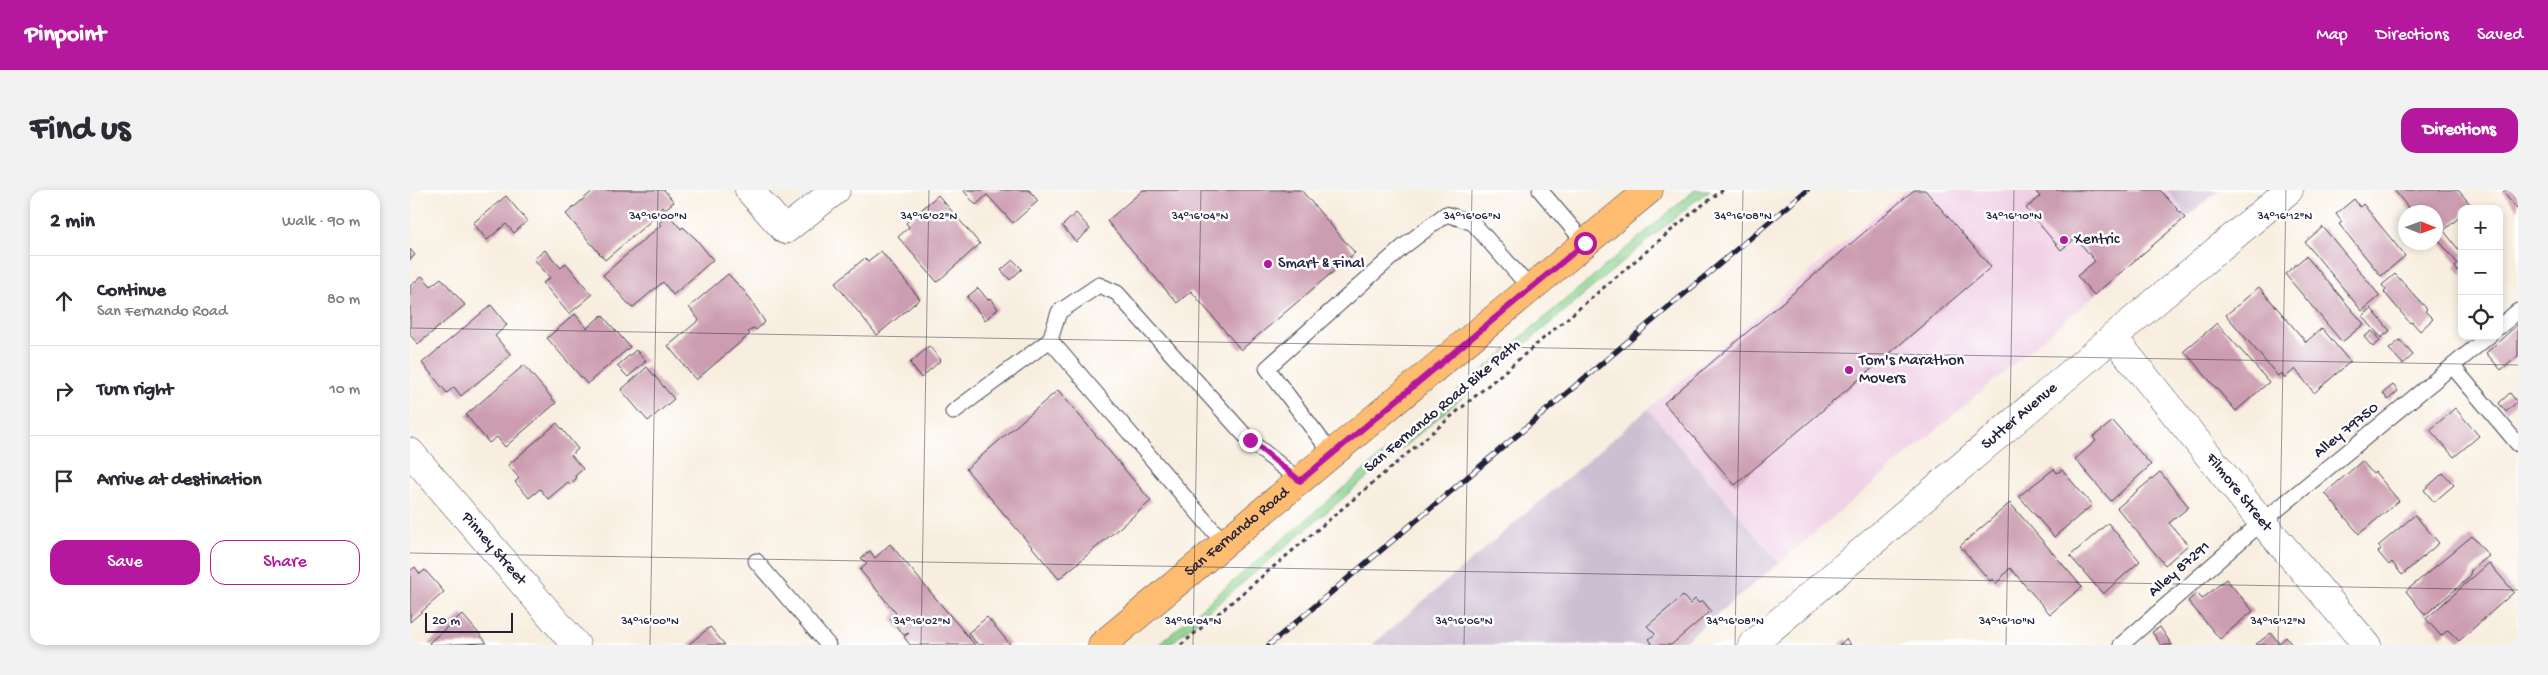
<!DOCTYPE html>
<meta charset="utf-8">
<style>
:root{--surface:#fff;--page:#f2f2f3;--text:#2b2b33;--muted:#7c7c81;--line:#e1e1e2;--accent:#b5179e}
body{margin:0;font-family:"Gochi Hand",sans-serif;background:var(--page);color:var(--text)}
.controls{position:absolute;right:15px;top:15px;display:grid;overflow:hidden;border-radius:10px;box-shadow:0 2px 8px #0003}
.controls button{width:45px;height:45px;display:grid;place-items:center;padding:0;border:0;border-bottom:1px solid var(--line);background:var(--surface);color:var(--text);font:25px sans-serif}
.compass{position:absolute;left:1988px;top:15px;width:45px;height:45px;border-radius:50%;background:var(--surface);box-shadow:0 2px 8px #0003;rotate:91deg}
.scale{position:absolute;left:15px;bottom:12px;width:88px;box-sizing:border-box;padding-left:5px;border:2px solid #22223b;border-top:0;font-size:14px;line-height:18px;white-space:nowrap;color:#22223b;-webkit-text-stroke:4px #fff;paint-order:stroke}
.stop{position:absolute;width:15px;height:15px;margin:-11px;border:4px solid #b5179e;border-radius:50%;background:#fff}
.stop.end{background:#b5179e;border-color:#fff;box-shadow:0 1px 5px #0008}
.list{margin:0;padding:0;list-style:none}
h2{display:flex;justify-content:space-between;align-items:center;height:65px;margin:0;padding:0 20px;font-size:21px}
h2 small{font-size:16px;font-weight:400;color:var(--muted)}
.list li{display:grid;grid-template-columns:32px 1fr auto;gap:15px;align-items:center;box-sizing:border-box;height:90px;padding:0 20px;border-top:1px solid var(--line)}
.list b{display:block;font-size:19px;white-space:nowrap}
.list p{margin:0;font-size:16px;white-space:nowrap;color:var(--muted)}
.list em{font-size:16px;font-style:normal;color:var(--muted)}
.actions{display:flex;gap:10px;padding:15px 20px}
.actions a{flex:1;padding:11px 0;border:1px solid var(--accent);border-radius:15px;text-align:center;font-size:18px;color:var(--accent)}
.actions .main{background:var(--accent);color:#fff}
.icon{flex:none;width:28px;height:28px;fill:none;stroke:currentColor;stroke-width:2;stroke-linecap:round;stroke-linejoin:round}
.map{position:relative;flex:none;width:2108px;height:455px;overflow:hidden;border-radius:15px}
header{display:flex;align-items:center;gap:30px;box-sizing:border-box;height:70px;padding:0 25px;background:var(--accent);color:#fff}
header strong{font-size:24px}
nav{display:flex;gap:28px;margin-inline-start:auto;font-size:18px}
.intro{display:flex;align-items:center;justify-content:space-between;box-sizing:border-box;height:120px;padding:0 30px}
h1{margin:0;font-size:35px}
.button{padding:12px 22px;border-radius:15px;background:var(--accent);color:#fff;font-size:18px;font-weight:700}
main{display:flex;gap:30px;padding:0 30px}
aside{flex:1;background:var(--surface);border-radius:15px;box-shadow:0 2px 8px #0003}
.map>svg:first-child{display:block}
.built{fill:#f0d0e5}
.industrial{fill:#cebed2}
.green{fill:#8cd38e;stroke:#577a64}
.building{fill:#cc9db0}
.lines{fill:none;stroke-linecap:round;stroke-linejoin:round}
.lane-casing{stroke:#424154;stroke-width:17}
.street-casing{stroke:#424154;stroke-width:29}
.primary-casing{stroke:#424154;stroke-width:29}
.path{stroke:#424154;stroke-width:3;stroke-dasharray:4 4;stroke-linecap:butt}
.lane{stroke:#fff;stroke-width:15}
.street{stroke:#fff;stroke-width:28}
.primary{stroke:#febc70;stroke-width:28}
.rail-casing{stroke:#22223b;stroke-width:5.5}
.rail{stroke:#fff;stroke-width:4;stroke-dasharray:11;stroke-linecap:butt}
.route{stroke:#b5179e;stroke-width:6}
.ticks{fill:none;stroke:#22223b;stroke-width:1;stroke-opacity:0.45}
.poi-dot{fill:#b5179e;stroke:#fff;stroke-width:2}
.labels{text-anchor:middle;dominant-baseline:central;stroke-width:5;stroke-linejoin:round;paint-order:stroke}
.poi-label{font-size:16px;fill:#22223b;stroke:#fff;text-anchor:start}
.street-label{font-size:16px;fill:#22223b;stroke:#fff}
.ticks-label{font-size:12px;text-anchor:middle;fill:#22223b;stroke:#fff;stroke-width:5;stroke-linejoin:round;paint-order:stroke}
</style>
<header>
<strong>Pinpoint</strong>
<nav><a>Map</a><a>Directions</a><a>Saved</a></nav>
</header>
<div class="intro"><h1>Find us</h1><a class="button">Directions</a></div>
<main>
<aside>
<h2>2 min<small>Walk · 90 m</small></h2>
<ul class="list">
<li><svg class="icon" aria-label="ahead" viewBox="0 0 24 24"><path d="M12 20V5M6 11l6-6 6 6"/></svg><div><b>Continue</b><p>San Fernando Road</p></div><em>80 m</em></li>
<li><svg class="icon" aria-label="right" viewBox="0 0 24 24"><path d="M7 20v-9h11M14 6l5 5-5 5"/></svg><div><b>Turn right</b></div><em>10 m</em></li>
<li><svg class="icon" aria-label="arrive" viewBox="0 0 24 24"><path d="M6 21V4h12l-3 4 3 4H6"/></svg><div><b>Arrive at destination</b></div></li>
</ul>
<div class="actions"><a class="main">Save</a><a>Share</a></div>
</aside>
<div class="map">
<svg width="2108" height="455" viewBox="0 0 2108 455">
<rect width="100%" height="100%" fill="#fff"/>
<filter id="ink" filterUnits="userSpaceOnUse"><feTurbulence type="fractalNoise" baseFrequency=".02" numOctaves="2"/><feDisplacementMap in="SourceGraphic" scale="10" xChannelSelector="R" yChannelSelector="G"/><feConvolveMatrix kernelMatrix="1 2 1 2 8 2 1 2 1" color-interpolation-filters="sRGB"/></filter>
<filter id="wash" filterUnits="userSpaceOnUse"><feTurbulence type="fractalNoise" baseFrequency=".0096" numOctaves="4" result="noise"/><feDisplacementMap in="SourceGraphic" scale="20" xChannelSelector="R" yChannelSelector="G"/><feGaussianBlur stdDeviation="1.12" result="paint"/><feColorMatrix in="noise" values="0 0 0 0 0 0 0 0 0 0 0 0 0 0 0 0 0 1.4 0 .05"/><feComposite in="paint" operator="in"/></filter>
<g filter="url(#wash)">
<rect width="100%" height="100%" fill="#f8eedf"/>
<path class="built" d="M1496,0h261l21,26 -409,347 -131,-154z"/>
<path class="industrial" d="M1757,0h52l-31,26z
M1238,219l131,154 -99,82h-308z"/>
<path class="green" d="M1285,0h15l-19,14 -522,441h-11z"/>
<g id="blocks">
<path class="building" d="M184,0h70l10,12 -10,8 -2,-3 -5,4 2,3 -54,46 -39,-46z
M553,0h66l9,11 -25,22 -26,-28 -11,10z
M733,0h158l54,63 -114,97 -50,-59 -14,12 -70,-82z
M1504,0h11l66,77 -256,218 -71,-82z
M1625,0h125l25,28 -91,77 -17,-19 18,-15 -19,-23 -15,12 -35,-42 14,-11z
M1984,0h64l14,16 -10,3v6l-20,17 -6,-8v-12h-16l-3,-3 -5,3z
M2096,0h12v20l-15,-18z
M528,5l42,49 -43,38 -39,-45 11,-10 -3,-4z
M96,6l21,25 -13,12 -8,-9 -19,16 -14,-17z
M1944,9l6,8 3,-3 42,52 -24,20 -42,-52 3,-2 -6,-8z
M666,23l14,16 -14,13 -14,-16z
M259,25l12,14 2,-2 13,12 17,21 -40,35 -10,-13 -31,26 -29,-33 58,-50 -2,-2z
M1913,37l57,69 -18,15 -57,-69z
M2034,41l18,23v22l-7,-9 3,-3 -22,-27z
M0,59l5,6 -5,5z
M135,60l16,18 5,-5 26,32 -23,19 -26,-31 7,-5 -16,-19z
M471,61l39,48 -43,36 -42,-52 30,-25 3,3z
M1896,66l58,68 -22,18 -57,-68z
M603,70l9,9 -12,11 -9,-10z
M318,84l18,19 19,29 -9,8 -2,-2 -6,4 2,2 -54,46 -28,-34 31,-26 -10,-13z
M1985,84l32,35 -2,2 8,8 -13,12 -8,-9 -2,1 -26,-31 2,-2 -4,-5z
M12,86l9,10 10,-8 24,27 -47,39 -8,-9v-49z
M1849,97l47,55 16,-14 28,34 -36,31 -19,-24 -10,9 -4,-5 -3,3 -52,-61z
M568,98l10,12 2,-2 8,11 -13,11 -18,-23z
M81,115l16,20 -12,11 16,19 -50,41 -7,-9 -7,6 -25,-30z
M1961,118l19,23 -9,7 -18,-22z
M165,124l12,14 15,-13 28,32 -43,37 -40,-46z
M1807,133l52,59 -33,29 -52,-60z
M2108,134v32l-17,14 -15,-17z
M1962,141l8,10 -7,6 -9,-10z
M1990,150l13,15 -10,9 -14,-15z
M519,156l12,14 -20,18 -11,-15z
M226,160l10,11 -18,16 -11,-11z
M114,175l32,38 -51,44 -8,-10 -8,6 -23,-28z
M237,177l27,32 -26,22 -27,-31z
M1983,195l5,6 -10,9 -5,-7z
M648,200l93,111 -92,78 -93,-110z
M2100,203l7,9 -11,10 -7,-9z
M2045,218l24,28 -25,21 -24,-27z
M1703,231l38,44 -40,36 -36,-42 21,-18 -3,-4z
M147,233l21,26 -7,6 12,14 -8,7 1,3 -6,5 -2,-2 -20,17 -8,-10 -11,9 -14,-16 4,-4 -11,-13z
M1952,271l11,13 2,-2 24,29 -40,33 -34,-41z
M1644,279l3,4 5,-3 30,35 -38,32 -35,-41z
M1750,282l29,35 -20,16 19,22 -23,20 -48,-57z
M2033,283l11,12 -20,17 -10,-12z
M1600,313l72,84 -32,27 -40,-46 -14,16 -4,-5 -2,2 -30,-35z
M2005,325l24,28 -37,32 -10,-13 -3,3 -11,-13 3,-3 -3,-3z
M1698,333l32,38 -37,33 -33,-38z
M2062,346l17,20 -18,14 -2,8 -44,37 -19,-24z
M480,354l85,101h-65l-6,-8 5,-4 -5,2 -14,-16 6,-6 -36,-43 7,-6 -6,-6 9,-7 5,7z
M2079,373l25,29 -55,49 -11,-11 -7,6 -15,-17z
M5,377l5,7 5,-4 19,22 -34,30v-51z
M1816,389l27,32 -33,28 -32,-38 9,-8 5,6z
M1273,406l7,8 5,-5 4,4 3,-3 9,11 -40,34h-21l2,-2 -3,-4 6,-5 -8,-8z
M52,424l25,29 -58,2 1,-3z
M577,427l22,26 1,2h-32l-10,-12z
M300,437l15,18h-37z
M1750,437l12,18h-11l-9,-13z
M1861,443l8,10 7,-6 6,8h-37z
M1436,449l5,6h-12z"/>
</g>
</g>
<g filter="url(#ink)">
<use href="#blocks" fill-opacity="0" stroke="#424154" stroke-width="1"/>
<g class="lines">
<defs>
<path id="lane" d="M1130,0l45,53
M2089,137l19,-16
M640,150l9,-28 40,-27 18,8 132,147 51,41
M2043,177l65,77
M543,222l97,-72 174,203
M922,264l-65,-86 136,-121 43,-33 27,9 57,65
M346,371l72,84
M1711,455l141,-123 227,-186"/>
<g id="street">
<path d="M339,0l36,40 51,-40"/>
<path id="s1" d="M1703,147l149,185 105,123"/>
<path id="s2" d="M0,262l166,193"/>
<path id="s3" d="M1342,455l361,-308 176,-147"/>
</g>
<g id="primary">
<path id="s4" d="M692,455l547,-455"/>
</g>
</defs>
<use href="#lane" class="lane-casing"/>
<use href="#street" class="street-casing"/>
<use href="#primary" class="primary-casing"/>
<path class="path" d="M771,455l512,-433 30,-22"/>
<use href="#lane" class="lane"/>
<use href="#street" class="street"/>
<use href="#primary" class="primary"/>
<defs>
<path id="rail" d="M859,455l538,-455"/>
</defs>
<use href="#rail" class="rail-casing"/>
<use href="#rail" class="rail"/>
</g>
</g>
<g class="lines" filter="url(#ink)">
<path class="route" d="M840,250l50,41 285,-238"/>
</g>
<path class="ticks" d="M0,138l2108,37M0,363l2108,37M240,455l8,-455M511,455l8,-455M783,455l8,-455M1054,455l8,-455M1325,455l8,-455M1596,455l8,-455M1868,455l8,-455"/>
<g class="poi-dot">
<circle cx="1654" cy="50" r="5"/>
<circle cx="858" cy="74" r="5"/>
<circle cx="1439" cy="180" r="5"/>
</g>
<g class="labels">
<g class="poi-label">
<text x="1664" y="50">Xentric</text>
<text x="868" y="74">Smart &amp; Final</text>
<text x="1449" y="171">Tom's Marathon<tspan x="1449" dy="18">Movers</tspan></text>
</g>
<g class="street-label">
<text transform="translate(1033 217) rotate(-40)">San Fernando Road Bike Path</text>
<text stroke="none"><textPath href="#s3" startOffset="352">Sutter Avenue</textPath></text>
<text transform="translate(1937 241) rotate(-39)">Alley 79750</text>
<text stroke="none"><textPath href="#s1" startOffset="200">Filmore Street</textPath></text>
<text stroke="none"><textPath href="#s4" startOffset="176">San Fernando Road</textPath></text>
<text stroke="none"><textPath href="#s2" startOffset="128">Pinney Street</textPath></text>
<text transform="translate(1770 380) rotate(-41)">Alley 87291</text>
</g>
</g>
<g class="ticks-label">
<text x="248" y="29">34°16'00"N</text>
<text x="519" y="29">34°16'02"N</text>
<text x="790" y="29">34°16'04"N</text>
<text x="1062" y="29">34°16'06"N</text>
<text x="1333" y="29">34°16'08"N</text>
<text x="1604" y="29">34°16'10"N</text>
<text x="1875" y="29">34°16'12"N</text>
<text x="240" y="434">34°16'00"N</text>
<text x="512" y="434">34°16'02"N</text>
<text x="783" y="434">34°16'04"N</text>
<text x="1054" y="434">34°16'06"N</text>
<text x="1325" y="434">34°16'08"N</text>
<text x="1597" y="434">34°16'10"N</text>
<text x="1868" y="434">34°16'12"N</text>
</g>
</svg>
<div class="controls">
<button>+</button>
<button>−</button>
<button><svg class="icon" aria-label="locate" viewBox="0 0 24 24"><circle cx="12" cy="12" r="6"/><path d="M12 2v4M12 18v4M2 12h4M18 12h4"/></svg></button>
</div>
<svg class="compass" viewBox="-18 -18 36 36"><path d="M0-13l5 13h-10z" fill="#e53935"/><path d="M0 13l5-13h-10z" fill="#7c7c81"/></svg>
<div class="scale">20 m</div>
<div class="stop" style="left:1175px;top:53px"></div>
<div class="stop end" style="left:840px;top:250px"></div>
</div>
</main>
